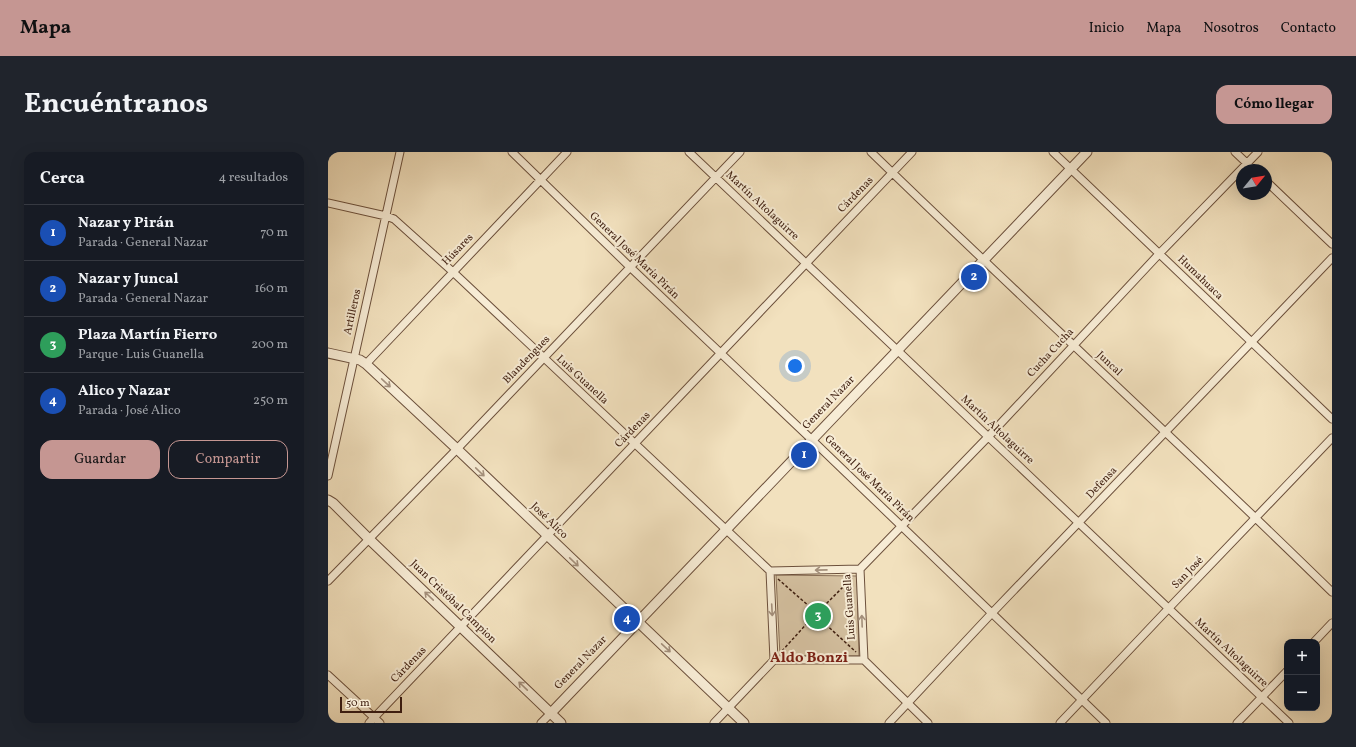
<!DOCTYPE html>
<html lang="es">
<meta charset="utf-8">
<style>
:root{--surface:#171b24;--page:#20242c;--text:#f1f3f6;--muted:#9ea1a6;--line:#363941;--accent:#c59692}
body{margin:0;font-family:Vollkorn,serif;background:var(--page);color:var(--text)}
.controls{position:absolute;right:12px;bottom:12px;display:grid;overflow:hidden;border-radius:8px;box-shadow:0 4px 16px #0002}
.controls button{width:36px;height:36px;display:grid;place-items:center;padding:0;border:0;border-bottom:1px solid var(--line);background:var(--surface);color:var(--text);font:20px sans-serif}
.compass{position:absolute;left:908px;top:12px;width:36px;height:36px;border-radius:50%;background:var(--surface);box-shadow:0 4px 16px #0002;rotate:60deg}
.scale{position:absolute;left:12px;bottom:10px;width:62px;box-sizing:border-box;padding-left:4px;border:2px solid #3f1f10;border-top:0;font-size:11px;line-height:14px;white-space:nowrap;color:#3f1f10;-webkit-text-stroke:3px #f7ecd5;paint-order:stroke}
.you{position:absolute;left:467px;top:214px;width:14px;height:14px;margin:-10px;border:3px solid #fff;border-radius:50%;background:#1a73e8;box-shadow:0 0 0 6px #1a73e833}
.badge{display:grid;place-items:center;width:26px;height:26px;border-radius:50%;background:var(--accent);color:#fff;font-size:13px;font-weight:700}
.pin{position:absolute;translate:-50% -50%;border:2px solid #fff;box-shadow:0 1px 4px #0006}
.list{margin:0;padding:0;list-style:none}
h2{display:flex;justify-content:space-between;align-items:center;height:52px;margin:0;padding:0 16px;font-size:17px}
h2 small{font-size:13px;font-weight:400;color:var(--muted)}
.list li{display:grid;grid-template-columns:26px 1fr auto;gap:12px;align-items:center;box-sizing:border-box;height:56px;padding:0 16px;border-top:1px solid var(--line)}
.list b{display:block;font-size:15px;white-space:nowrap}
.list p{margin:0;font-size:13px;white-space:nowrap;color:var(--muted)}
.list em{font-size:13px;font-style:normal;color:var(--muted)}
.actions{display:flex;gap:8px;padding:12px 16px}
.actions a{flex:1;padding:9px 0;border:1px solid var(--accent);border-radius:12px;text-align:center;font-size:14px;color:var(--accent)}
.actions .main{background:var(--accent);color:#111}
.map{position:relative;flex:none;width:1004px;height:571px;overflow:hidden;border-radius:12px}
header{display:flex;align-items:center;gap:24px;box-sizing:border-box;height:56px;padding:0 20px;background:var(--accent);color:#111}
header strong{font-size:19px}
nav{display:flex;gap:22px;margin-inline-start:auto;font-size:14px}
.intro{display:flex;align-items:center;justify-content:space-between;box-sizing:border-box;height:96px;padding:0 24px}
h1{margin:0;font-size:28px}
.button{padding:10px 18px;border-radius:12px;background:var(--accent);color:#111;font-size:14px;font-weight:700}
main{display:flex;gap:24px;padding:0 24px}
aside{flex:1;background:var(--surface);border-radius:12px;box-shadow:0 4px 16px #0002}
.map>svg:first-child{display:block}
.green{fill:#d4c0a0;stroke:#8a7058}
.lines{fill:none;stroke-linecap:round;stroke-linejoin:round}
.minor-casing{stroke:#6c503c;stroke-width:9}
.tertiary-casing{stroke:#6c503c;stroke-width:11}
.path{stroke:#3f1f10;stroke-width:1.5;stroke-dasharray:3 2;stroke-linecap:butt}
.minor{stroke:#f7ecd5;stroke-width:7}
.tertiary{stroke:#f7ecd5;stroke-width:9}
.oneway{stroke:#a4907c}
.labels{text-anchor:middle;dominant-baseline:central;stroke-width:4;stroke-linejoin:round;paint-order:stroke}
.street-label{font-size:11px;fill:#3f1f10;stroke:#f7ecd5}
.district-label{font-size:15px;font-weight:bold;fill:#7a1f14;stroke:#f7ecd5}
</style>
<header>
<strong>Mapa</strong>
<nav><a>Inicio</a><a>Mapa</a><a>Nosotros</a><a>Contacto</a></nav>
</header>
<div class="intro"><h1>Encuéntranos</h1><a class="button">Cómo llegar</a></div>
<main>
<aside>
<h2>Cerca<small>4 resultados</small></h2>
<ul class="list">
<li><span class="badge" style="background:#1a4fb4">1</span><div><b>Nazar y Pirán</b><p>Parada · General Nazar</p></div><em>70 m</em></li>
<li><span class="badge" style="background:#1a4fb4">2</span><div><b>Nazar y Juncal</b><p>Parada · General Nazar</p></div><em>160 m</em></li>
<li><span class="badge" style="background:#2e9e5b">3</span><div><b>Plaza Martín Fierro</b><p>Parque · Luis Guanella</p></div><em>200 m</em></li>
<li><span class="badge" style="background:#1a4fb4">4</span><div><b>Alico y Nazar</b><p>Parada · José Alico</p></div><em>250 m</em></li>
</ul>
<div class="actions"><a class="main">Guardar</a><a>Compartir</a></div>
</aside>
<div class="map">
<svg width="1004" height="571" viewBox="0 0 1004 571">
<rect width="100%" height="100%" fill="#f2e1be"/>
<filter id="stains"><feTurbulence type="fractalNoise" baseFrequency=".005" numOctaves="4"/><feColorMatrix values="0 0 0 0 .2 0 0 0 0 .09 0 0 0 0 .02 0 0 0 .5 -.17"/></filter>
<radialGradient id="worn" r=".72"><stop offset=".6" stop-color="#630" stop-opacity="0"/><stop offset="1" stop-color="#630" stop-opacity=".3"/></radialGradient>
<path class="green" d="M448,423l81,1 2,80h-79z"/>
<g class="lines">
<defs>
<path id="minor" d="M184,0l118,115 181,172 295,284
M361,0l600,571
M543,0c152,148 309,291 461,440
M725,0l279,267
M907,0l19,18
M938,29l66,63
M0,51l58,13 8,3 59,53 317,299 4,89
M38,212l201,-212
M0,324l72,-324
M532,417l128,-132 171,-183 99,-102
M532,417l4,91 64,63
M442,419l90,-2
M0,429l129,-132 283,-297
M986,490l18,-19
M446,508h90
M0,523l52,48
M41,571l543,-571
M213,571l10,-10
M386,571l60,-63
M561,571l103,-110 340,-355
M732,571l108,-114 164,-171
M909,571l50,-52"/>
<path id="tertiary" d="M0,201l32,7 6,4 91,85 287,274
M0,348l5,3 36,36 192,184
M223,561l536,-561"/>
</defs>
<use href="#minor" class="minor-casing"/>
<use href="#tertiary" class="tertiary-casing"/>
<path class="path" d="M450,427l32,28
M479 462a9 9 0 1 1 18 0a9 9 0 1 1-18 0Z
M495,455l29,-29
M494,469l34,31
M454,499l28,-31"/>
<use href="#minor" class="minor"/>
<use href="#tertiary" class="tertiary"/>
</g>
<defs><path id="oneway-shaft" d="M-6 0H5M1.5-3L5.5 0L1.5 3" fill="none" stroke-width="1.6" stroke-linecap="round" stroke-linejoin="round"/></defs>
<g class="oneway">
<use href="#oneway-shaft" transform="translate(58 231) rotate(43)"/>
<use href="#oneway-shaft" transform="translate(152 320) rotate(44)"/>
<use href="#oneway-shaft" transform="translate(246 410) rotate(44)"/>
<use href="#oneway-shaft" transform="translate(493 418) rotate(179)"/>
<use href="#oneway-shaft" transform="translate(101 444) rotate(-136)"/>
<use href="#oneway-shaft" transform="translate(444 458) rotate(87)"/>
<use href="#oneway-shaft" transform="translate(534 469) rotate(-92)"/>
<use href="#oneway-shaft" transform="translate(338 496) rotate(43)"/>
<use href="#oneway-shaft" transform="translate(195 534) rotate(-136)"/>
</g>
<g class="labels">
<g class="street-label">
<text transform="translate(528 43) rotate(-46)">Cárdenas</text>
<text transform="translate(434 54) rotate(43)">Martín Altolaguirre</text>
<text transform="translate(130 98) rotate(-46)">Húsares</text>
<text transform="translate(306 104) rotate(44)">General José María Pirán</text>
<text transform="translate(872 126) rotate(44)">Humahuaca</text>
<text transform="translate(25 160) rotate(-77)">Artilleros</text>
<text transform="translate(723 201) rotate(-47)">Cucha Cucha</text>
<text transform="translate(199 208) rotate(-46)">Blandengues</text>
<text transform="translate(781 212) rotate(43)">Juncal</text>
<text transform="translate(254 228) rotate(43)">Luis Guanella</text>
<text transform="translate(501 251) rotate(-46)">General Nazar</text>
<text transform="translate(305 278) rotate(-46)">Cárdenas</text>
<text transform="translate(669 278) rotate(43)">Martín Altolaguirre</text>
<text transform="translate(541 327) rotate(44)">General José María Pirán</text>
<text transform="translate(774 331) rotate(-47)">Defensa</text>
<text transform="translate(221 369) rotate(44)">José Alico</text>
<text transform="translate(860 421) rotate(-46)">San José</text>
<text transform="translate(125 450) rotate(44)">Juan Cristóbal Campion</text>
<text transform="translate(522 455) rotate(-94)">Luis Guanella</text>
<text transform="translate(903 501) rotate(43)">Martín Altolaguirre</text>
<text transform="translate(253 511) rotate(-46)">General Nazar</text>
<text transform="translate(81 513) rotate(-46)">Cárdenas</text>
</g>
<g class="district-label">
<text x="481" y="506">Aldo Bonzi</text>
</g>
</g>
<rect width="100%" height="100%" filter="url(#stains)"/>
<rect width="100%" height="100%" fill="url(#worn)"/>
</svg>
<div class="controls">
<button>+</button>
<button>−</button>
</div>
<svg class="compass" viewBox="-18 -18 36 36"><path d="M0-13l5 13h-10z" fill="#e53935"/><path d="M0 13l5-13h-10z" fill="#9ea1a6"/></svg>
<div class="scale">50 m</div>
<div class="you"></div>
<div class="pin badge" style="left:476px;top:303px;background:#1a4fb4">1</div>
<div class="pin badge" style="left:646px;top:125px;background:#1a4fb4">2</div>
<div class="pin badge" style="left:490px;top:464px;background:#2e9e5b">3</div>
<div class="pin badge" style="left:299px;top:467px;background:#1a4fb4">4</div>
</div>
</main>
